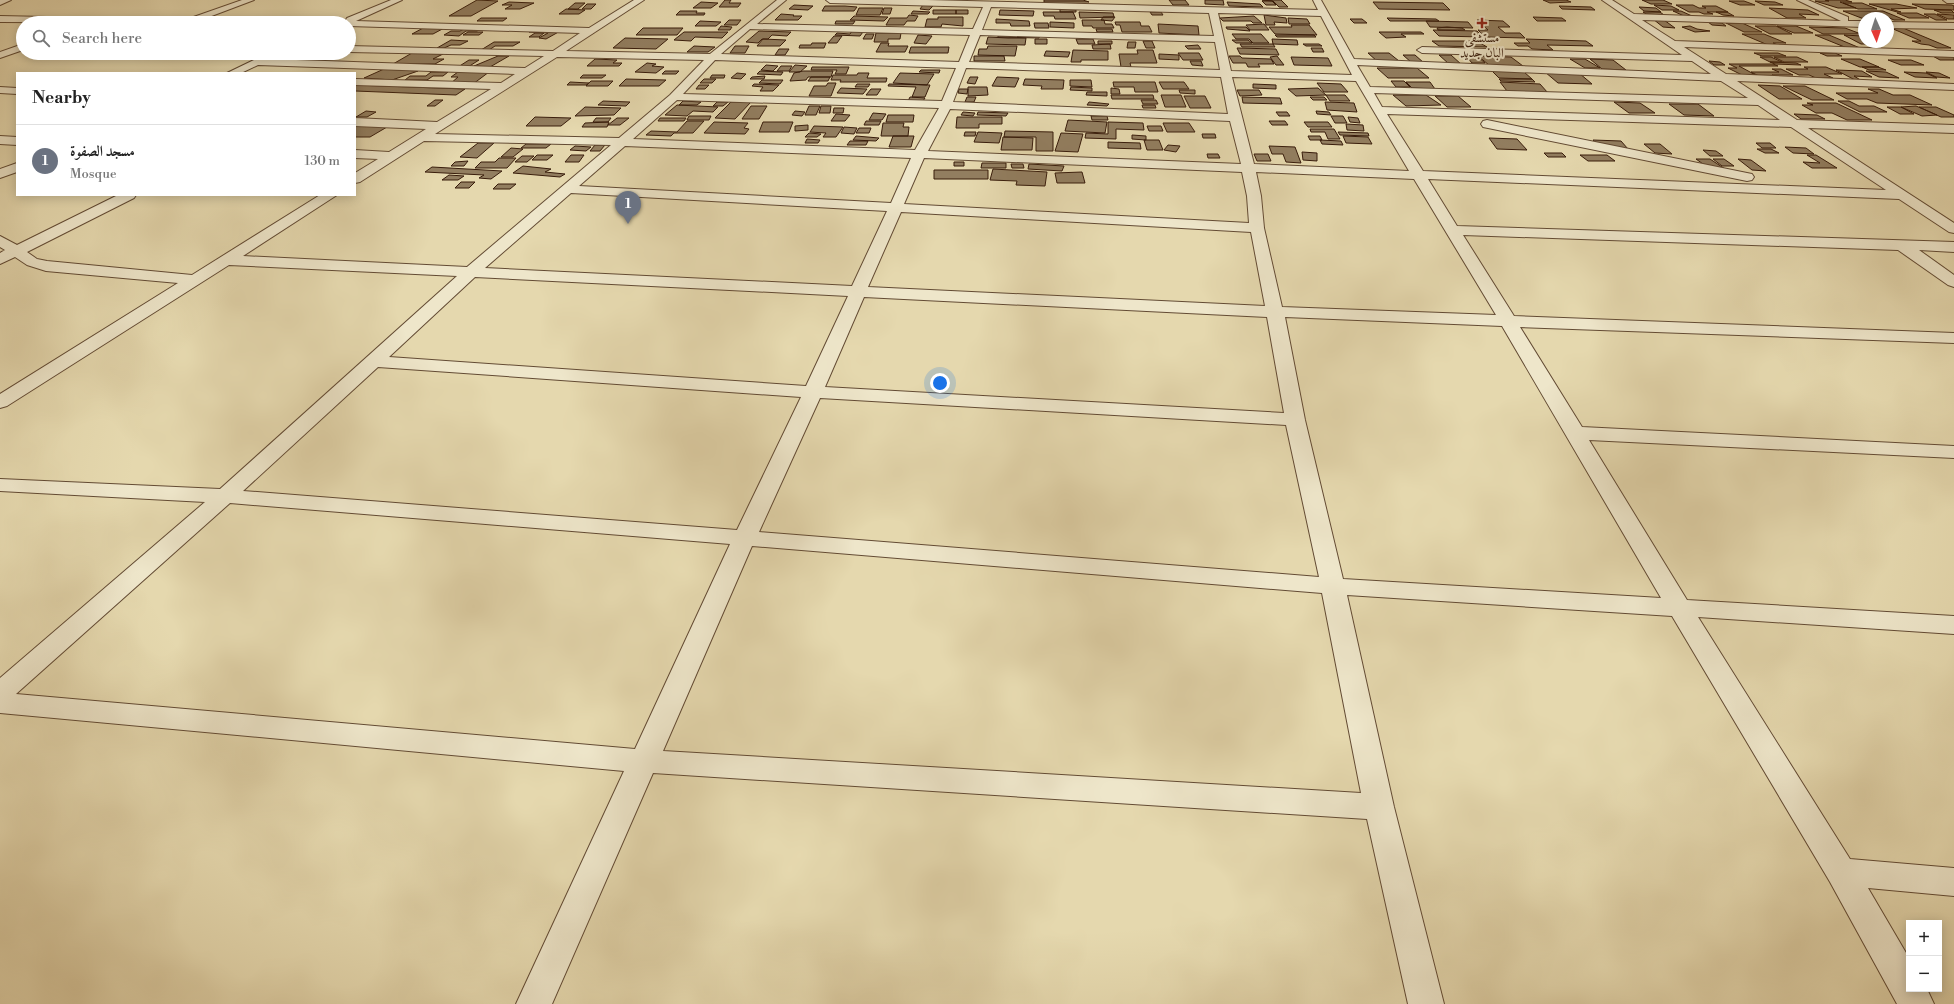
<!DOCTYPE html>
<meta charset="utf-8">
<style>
:root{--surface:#fff;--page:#f6f6f6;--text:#222;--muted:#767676;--line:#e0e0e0;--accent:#b45309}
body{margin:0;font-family:"Libre Bodoni",Amiri,serif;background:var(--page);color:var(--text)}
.controls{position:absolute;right:12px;bottom:12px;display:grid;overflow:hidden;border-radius:0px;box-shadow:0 2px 10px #0003}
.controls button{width:36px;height:36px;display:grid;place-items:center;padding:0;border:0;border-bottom:1px solid var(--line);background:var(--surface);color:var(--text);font:20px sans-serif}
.compass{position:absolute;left:1858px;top:12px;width:36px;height:36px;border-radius:50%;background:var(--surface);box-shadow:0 2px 10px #0003;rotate:177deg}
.you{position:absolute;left:940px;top:383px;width:14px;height:14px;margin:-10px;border:3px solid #fff;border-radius:50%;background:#1a73e8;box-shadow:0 0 0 6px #1a73e833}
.badge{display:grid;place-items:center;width:26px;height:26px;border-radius:50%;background:var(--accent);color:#fff;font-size:13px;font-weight:700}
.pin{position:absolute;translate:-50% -33px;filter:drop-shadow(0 1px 2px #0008)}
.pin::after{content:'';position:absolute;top:21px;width:14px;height:12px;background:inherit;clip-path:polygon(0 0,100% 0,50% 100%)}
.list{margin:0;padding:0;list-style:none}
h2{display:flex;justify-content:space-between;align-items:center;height:52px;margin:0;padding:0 16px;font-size:17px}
h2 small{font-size:13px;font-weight:400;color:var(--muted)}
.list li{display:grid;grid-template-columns:26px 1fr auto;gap:12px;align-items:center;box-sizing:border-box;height:72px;padding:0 16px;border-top:1px solid var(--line)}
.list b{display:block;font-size:15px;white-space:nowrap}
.list p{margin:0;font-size:13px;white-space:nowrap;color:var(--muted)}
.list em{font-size:13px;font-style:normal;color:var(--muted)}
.icon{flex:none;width:22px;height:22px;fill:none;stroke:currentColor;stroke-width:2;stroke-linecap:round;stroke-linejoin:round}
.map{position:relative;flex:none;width:1954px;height:1004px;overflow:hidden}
.search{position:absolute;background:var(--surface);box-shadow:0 2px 10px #0003;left:16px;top:16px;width:340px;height:44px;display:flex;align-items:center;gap:10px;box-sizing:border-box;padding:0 14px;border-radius:22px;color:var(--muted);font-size:15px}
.panel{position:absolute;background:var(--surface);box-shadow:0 2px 10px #0003;left:16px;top:72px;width:340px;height:124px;border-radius:0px}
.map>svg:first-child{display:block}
.building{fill:#927e60;stroke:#381c0b}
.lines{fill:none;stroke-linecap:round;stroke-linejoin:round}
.minor-casing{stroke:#634b34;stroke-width:2}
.minor{fill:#eee6ca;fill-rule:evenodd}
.poi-dot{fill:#8f2418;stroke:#eee6ca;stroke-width:1.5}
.labels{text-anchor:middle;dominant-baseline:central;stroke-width:4;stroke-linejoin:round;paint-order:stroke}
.far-poi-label{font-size:13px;fill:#381c0b;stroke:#eee6ca}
</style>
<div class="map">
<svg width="1954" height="1004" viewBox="0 0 1954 1004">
<rect width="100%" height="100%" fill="#e5d8ae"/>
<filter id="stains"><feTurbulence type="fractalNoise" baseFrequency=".005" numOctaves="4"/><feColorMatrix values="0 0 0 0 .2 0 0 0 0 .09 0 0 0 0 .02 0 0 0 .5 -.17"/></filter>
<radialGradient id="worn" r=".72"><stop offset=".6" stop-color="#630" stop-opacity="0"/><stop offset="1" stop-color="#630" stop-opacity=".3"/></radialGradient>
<path class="building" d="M477,0l21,1 -27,15h-22z
M725,0h6l-2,3h12l-3,4h-19z
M1044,0h39l6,2h-45z
M1169,0h16l4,5h-16z
M1205,0h18l1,5 -19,-1z
M1262,0h19l7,7h-9l-6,-6z
M1543,0h23l5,2 -21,1z
M1642,0h21l9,4h-21z
M1825,0h20l7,2h-12l16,6h-18l-23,-7h14z
M1262,1h10l4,4h-10z
M1729,1h15l11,4h-15z
M1755,1l20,1 8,3h-19z
M509,2l25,1 -14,6h-15l7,-4h-10z
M701,2l17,1 -7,5h-18z
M1227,2l33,2 3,3 -34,-1z
M1373,2l70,1 7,7 -71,-1z
M575,3h10l-7,6h-10z
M1843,3h19l15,6h-19z
M587,4h9l-5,5h-9z
M1869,4h27l21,4 -26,1 10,3h-4z
M1912,4l40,1 2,1v4l-29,-1z
M794,5l19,1 -5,4 -19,-1z
M923,5l10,1 -4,4 -9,-1z
M1654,5l17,1 8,4h-17z
M1676,5h17l6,3h7l-4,-2h14l12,6h-21l6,2h-9l-5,-2h-10z
M825,6h20l12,1 -3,4h-32z
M1559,6l32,1 4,3 -33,-1z
M1639,7l17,1 5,4 -17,-1z
M859,8h24l-3,7h-24z
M884,8h8l-2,6h-8z
M1769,8l39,2 11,5 -20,-1 7,4h-19z
M566,9l19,1 -6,4h-20z
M1060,9l16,1v2h-16z
M933,10h23v4h-23z
M956,10h12v4h-12z
M1000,10l34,1 -1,5 -34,-1z
M1934,10h17l3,3h-12z
M680,11h17l-1,2h9l-1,2h-28z
M913,11l17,1 -2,2h-17z
M1673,11h8l11,5h-8z
M1843,11h40l22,9h-11l-7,-3 -23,2z
M1043,12h30l3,7h-21l-1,-3h-10z
M1079,12l34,1 1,4 -34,1z
M1150,12h11l2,3h-11z
M1643,12h17l4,3 -18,-1z
M1716,12h11l7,4 -11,-1z
M1897,13h20l12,5h-20z
M781,14l13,1 -1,1h9l-4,4h-23z
M1924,14h11l12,6h-11z
M1937,14l17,1v4h-6z
M909,15l9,1 -3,5h-8l-3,4h-18l4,-7h17z
M1264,15l22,3 1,5 -13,-1 1,3h-9z
M854,16l34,1 -4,4 -34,-1z
M1254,16l8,7h-9l-2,-2h-28l-3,-3z
M938,17h25v9l-21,-2 -1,3h-16l2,-8h11z
M1103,17h12l-3,4 -11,-1z
M1533,17l29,1 4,3h-29z
M481,18h26l-4,3h-26z
M1288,18l19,1 3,5h-21z
M1387,18l49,1 3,2h-49z
M996,19l33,2 1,5h-19l-1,-3h-14z
M1350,19h12l5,4h-13z
M1653,19l11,1 11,8 -12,-1z
M729,20h12l-4,5h-13z
M1082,20h22l1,4h7l2,4h-21l-1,-2h-9z
M1477,20l26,1 7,6h-12l7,6h15l5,5 -40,-1 -7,-7h10z
M700,21l21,1 -5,4h-21z
M836,21h19l-2,3h-18z
M1426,21l42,1 5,6 -43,-1z
M1050,22l24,1v5l-24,-1z
M1115,22h25l1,4h8l3,6h-30l-2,-7h-4z
M1708,22l14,1 4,3 -14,-1z
M1034,23h14l1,5h-14z
M1726,23h16l20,9h-18z
M1158,24l40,2 1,9 -40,-2z
M1264,24l5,6h-19l-4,-5z
M1291,25h18l8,10 -42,-1 -6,-7h23z
M721,26l11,1 -2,3h-12z
M1690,26l7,3 13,2 -15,1 -13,-5z
M1755,26h21l16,8h-22z
M1777,26h19l17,7h-19z
M425,27h21l-13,7h-21z
M1226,27h20l4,4 -23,-2z
M1447,27l15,1 3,2h-27l-1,-2z
M1809,27l36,1 16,6h-38z
M466,28h17l-6,3h-11l-7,5 -15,-1 7,-4h9z
M643,28h40l-6,7h-41z
M1891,28h12l48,20h-14l-8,-3 -8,-1 -9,-3h9z
M536,29l26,1 -16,9 -7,-1 9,-5 -19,-1z
M1096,29h16l1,3h-16z
M1433,30l44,1 6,6 -44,-1z
M759,31l32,1 -4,4 -15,-1 -4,4h-6l-4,4 -12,-1z
M852,31l11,1 -3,4 -25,-1 2,-2 13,1z
M468,32h15l-4,3h-16z
M684,32h44l-6,6 -27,-1 -4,4 -17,-1z
M1379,32h42l3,2h-23l5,3 -20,1z
M535,33h9l-5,4h-10z
M876,33h25l-1,6h-12v3h-14z
M866,34h8l-2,5h-9z
M998,34l42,1 -1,3 -41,-1z
M1232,34h29l8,9h-16l-4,-4h-13z
M1742,34h22l22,9h-13l5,2h-10z
M918,35l14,1 -6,8 -12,-1z
M1275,35h39l2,2h-39z
M1815,35h14l31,13h-13z
M1844,35l18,1 2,1v5h11l5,2h-19z
M834,36h8l-5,7h-9z
M988,37l20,1h18l-1,7 -39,-1z
M625,38l43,1 -12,10 -43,-1z
M763,39l23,1 -6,6h-23z
M1035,39h12v5h-12z
M1076,39h17l2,5h-17z
M1272,39l25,1 1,5 -25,-1z
M1526,39l60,2 7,5 -46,-1 6,5 -21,-1 -4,-3h-10l-4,-3h16z
M451,40l17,1 -8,4h-9l-7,3h-7z
M1232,40h16l4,3h-16z
M1098,41h14v3h-14z
M1143,41h9l3,7h-9z
M1432,41h45l10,6 -48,-1z
M494,42h26l-7,4h-18l-6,4h-8z
M1128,42h8l-1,6h-8z
M812,43h14l-2,5h-25l1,-3h11z
M881,43h8l-1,3h20l-3,6h-29z
M1110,44l1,5h-18l-1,-4z
M1240,44h33l2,3h-33z
M1303,44h16l3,2h-16z
M1198,45l3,4h-13l-3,-3z
M694,46l21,1 -7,5h-21z
M735,46h14l-4,7h-15z
M988,46h29l-2,10 -37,-1 1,-6h8z
M911,47h38l-1,6h-39z
M1237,48l39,1 3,6 -39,-1z
M1311,48h11l2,4h-11z
M779,49h10l-4,6h-10z
M1073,50l35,1v9h-27v2h-10z
M1137,50h16l4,13h-27l1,4h-10l-2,-13h19z
M1046,51l24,1 -2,5 -24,-1z
M412,53l31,1 -10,5h11l-9,5h-42z
M1178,53h21l4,7h-20z
M1368,53h21l10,8 -21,1z
M1754,53h24l8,3h-24z
M1820,53h15l7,3h-15z
M1159,54l20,1v5l-20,-1z
M1929,54l20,1 5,2v3h-14z
M1403,55h12l9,8h-12z
M1439,55h12l11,10 -13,-1z
M498,56h11l-19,11 -16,-1z
M974,56h30l1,5h-31z
M1229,56h11l2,2 29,1 3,5h-16l2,3h-12l-2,-4h-13z
M1277,56l7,9h-8l-6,-8z
M1466,56h11l8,7h-13z
M1478,56l33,1 12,9 -34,-1z
M1291,57l37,1 4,8 -38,-1z
M1760,57h11l11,5h-12z
M1774,57h23l11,5h-24z
M595,59l22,1 -4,3h9l-3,3h-32z
M1570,59h15l15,9h-15z
M1590,59l23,1 13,10 -24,-1z
M1841,59h19l19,8h-19z
M469,60h10l-11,7h-10z
M1888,60h23l13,5h-23z
M1190,61h11l2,5 -11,-1z
M1709,61l11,1 5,3h-11z
M1770,62l26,1 5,2 -26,-1z
M647,63l9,1 -4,2 12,1 -8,6 -21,-1z
M1729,64h44l5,2h-39l22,12h-13l-20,-10h9z
M766,65l12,1 -5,5 -12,-1z
M795,65l12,1 -7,6h-11z
M781,66h11l-3,5h-12z
M812,67h37l-3,7h-11l2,-4h-26z
M1804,67h22l16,7h-18l9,4h-17l-7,-3h-10l-13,-6h22z
M1862,67h16l8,3h-17z
M1377,68h40l12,10h-41z
M384,69l34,2 -26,9 -28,-2z
M1772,69h9l12,6h-21l7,3h-16l-12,-6h28z
M921,70h19l-1,3 -20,-1z
M1836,70l26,1 10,6 -18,-1 8,5 -7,-1z
M665,71h14l-3,3h-14z
M760,71l23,1 -2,3 -24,-1z
M803,71h30l-2,6h-23l-2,3 -16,1 4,-8z
M1492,71l32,1 8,7 -33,-1z
M1866,71l20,1 13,6 -20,-1z
M431,72h17l-5,4h-10l-6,4h-22l5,-4h16z
M458,72h31l-16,12h-23l8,-7h-7z
M1545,72l34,1 13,11 -34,-1z
M1904,72l22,1 11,5 -22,-1z
M1926,72l13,1 11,5 -14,-1z
M737,73l9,1 -5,5 -10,-1z
M858,73h11l-2,5h20l-1,4h-46l1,-2h-10l2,-5h24z
M900,73l34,1 -7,11 -34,-2z
M583,75h23l-4,3h-22z
M712,75h13l-1,3h-14z
M765,76l-1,3h-14l2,-2z
M811,77h19l-2,4h-20z
M970,77h8l-3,7 -8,-1z
M997,77l22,1 -4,9 -23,-1z
M626,79l40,1 -7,6h-40z
M704,79h12l-4,4h-12z
M1025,79l39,1 -1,9h-22l1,-3 -19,-1z
M1499,79h33l3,3 -34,-1z
M762,80h21l-3,4 -21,-1z
M1070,80h21l1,7 -22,-1z
M591,81h22l-5,5h-22z
M1391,81h13l6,6h-14z
M570,82l19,1 -3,2h-19z
M1113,82h42l3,10h-23l-1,-5h-20z
M1159,82h25l5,7h-26z
M1406,82h24l5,7 -23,-1z
M1500,82l40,2 8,9 -41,-2z
M828,83h8l-5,13h-22l5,-10h12z
M1317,83l24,1 7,8h-24z
M754,84l25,1 -6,6h-13l3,-4 -11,-1z
M857,84h13l-2,3h-13z
M889,84l41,1 -5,12h-13l4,-10 -28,-1z
M1253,84l23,1v4l-23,-1z
M355,85l110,4 -9,6 -101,-4z
M699,85h10l-4,4h-9z
M1758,85l22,1 22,13h-23z
M1783,86h22l29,14h-22z
M968,87h19l1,8 -20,1z
M1071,87l21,1v3l-22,-1z
M841,88l26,1 -4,5 -26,-1z
M1111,88l8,1 1,5h-9z
M1318,88l8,7 -30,1 -8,-7z
M871,89h10l-4,6h-11z
M959,89h9l-1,5 -9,-1z
M1868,89h11l14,6h17l22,10 -55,-2 -10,-4h-20l-11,-6h42z
M1179,90h16v4l-15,-1z
M1237,90h22l3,5 -22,1z
M1087,92h20v4l-21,-1z
M1111,95h42l1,4h-42z
M1161,95h20l5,12h-21z
M1326,95h19l5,6h-20z
M1393,95h33l15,10 -35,1z
M1184,96h21l6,12h-21z
M1435,96h23l13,11h-24z
M910,97l15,1 -2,3h-15z
M967,97h9l-2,5h-9z
M1242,97l38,1 2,6 -39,-1z
M1310,97h14l3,3h-14z
M435,100h8l-8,6h-8z
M1141,100h15l2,4h-15z
M603,101l27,1 -4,4 -28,-1z
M683,101l18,1 -4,3h-18z
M1838,101h11l10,5h15l13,6h-27z
M717,102h11l-5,4h-10z
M731,102h20l-16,17 -20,-1z
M1089,102l20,2 -2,2 -20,-1z
M1325,102l29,1 3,9 -30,-2z
M1614,102l26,1 15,10h-26z
M1807,103h29l36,17h-25l-15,-7h-16l-14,-8h11z
M1669,104h29l16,12 -30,-1z
M677,105l41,2 -5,5 -20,-1 -6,5 -22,-1z
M1142,105h13l1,3h-13z
M751,106h16l-8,13h-17z
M809,106h11l-4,9h-11z
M821,106h10l-1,7h-11z
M1916,106l21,9 -15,1 -21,-9z
M585,107l36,1 -7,7 -39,1z
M1887,107h14l13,7h-14z
M1919,107h17l18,8v2h-13z
M834,108h10l-1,5h-10z
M366,111l10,1 -9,5h-11z
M795,111l10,1 -3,4 -10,-1z
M1316,111l13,1 2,3 -14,-1z
M963,112l12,1 -2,3 -12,-1z
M978,112l30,1 -2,3 -29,-1z
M1276,112h11l3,4h-11z
M873,113l13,1 -4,6h-13z
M836,114l14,1 -5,6h-14z
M1794,114l23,1 8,4h-24z
M888,115h26l-1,7h-27z
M689,116h22l-2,4h-22z
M1091,116h16l1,4h-16z
M1331,116h12l4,7h-12z
M535,117l36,1 -10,8h-35z
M957,117h45v7h-23v4h-23z
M1348,117l10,1 2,5 -10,-1z
M596,118h15l-3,4h-15z
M617,118h12l-9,7h-12z
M660,118h26l-2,3h-26z
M1068,120l39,2 -2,11 -40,-2z
M687,121h17l-11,12h-19l-3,3 -25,-1 5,-4 26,1z
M866,121h15l-2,4h-15z
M1269,121h16l3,4h-16z
M609,122l-2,5h-25l3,-4z
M714,122l34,1 -4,5 5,1 -4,5 -41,-1z
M763,122h30l-4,10h-30z
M1108,122l35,1 1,7 -28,-1v10l-31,-1 1,-5 22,1z
M1304,122h24l4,5h-24z
M883,123h21l-1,4h6l-1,9h-27z
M1163,123h26l6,9h-28z
M1346,124l17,1 1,6 -17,-1z
M808,125v5l-13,1v-5z
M355,126h1l31,1 -17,10h-15z
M814,126l29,1 -7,10h-13l3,-4 -16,-1z
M1147,126h14l2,5h-14z
M844,127l13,1 -3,6 -13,-1z
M859,128h12l-2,5h-13z
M1310,129h24l6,10h-12l-3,-7h-14z
M1005,131l48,1v19h-17v-14h-32z
M965,132h11l-1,4h-11z
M978,132l24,1 -3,10 -25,-1z
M1338,132l30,1 1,3 -29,-1z
M809,133l12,1 -4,3h-12z
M1061,133l22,1 -5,18 -23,-1z
M1202,134h13l1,4h-13z
M1132,135l14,1v4l-14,-1z
M856,136l23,2 -3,3 -23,-1z
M893,136h21l-3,11h-22z
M1308,136h12l2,4h-12z
M1343,136l25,1 4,7 -26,-1z
M1003,137l30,1 -1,12h-31z
M1489,138l28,1 10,11 -30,-1z
M807,139l13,1 -2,3h-13z
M1144,140h15l4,10h-16z
M1320,140l21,1 2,4 -21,-1z
M1593,140l28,1 7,8 -28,-2z
M850,141h18l-2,4h-19z
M1108,142l32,1 1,6 -33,-1z
M478,143h16l-17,15 -17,-1z
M1756,143h14l6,5h-14z
M526,144h25l-5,4h-25z
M1644,144h16l12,10 -17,-1z
M595,145h10l-5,6h-10z
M1168,145l12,1 -4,6 -12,-2z
M575,146l16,1 -5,4 -16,-1z
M1269,146l26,1 6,16 -15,-1 -3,-8h-11z
M1785,147l21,1 8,6 -21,-1z
M511,148l12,1 -10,8h-12z
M1757,149h14l8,4h-14z
M1703,150l13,1 7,5h-13z
M1302,152l15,1v8l-14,-1z
M1544,153h18l4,4h-18z
M1207,154h11l2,4h-12z
M1254,154h14l3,7h-14z
M537,155h16l-6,5h-15z
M571,155h13l-5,7h-14z
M1580,155h27l8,6h-27z
M1807,155h9l21,13h-25l-9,-6 17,1z
M522,156h12l-7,6h-12z
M499,158h17l-9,10h-32l6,-6h14z
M1696,159h14l15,10h-15z
M1713,159h11l10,7h-12z
M1738,159l13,1 15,11 -14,-1z
M468,161l-4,5h-13l4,-4z
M954,162h10v4h-10z
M982,163h24v5h-25z
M1011,164h12l1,4h-12z
M1029,164l35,2 -2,5 -34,-2z
M523,166l28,3 -6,3 20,2 -5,3 -47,-4z
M432,167l70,4 -11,8 -12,-1 5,-3 -59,-3z
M993,169l54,3 -2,14 -29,-1 1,-4 -27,-1z
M934,170h54v9h-54z
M1082,172l3,11h-28l-2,-10z
M449,175l15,1 -6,4h-16z
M461,182h14l-6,6h-14z
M498,184h18l-6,5h-17z"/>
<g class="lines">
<defs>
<path id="minor" d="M0,0h11l-11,5z
M242,0h12l-53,20 6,3 -207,-1v-6l185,4z
M391,0h11l-46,21 233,7 45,-28h10l-78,51 144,3 67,-54h9l-29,24 216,5 10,-22 -153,-4 -4,-3h101l391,10 -5,-10h8l33,59 357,15 -19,-13 -270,-8 -5,-3 5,-3 260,8 -80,-55h10l22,14 207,7 -44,-21h11l40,17v4h16v6l-222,-7 33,21 279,10v6l-270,-10 42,27 228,10v6l-217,-9 60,39 157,5v8l-146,-5 146,95v10l-5,-1 -50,-33 -471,-20 29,47 497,16v10l-35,-2 35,25v12l-6,-2 -50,-35 -435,-15 51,81 440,17v10l-434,-16 62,100 372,19v12l-365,-18 98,160 267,16v18l-256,-17 152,242 104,9v28l-86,-8 41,70v31h18l7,15h-37l-67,-122 -158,-266 -325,-21 47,212 50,197h-36l-41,-185 -714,-46 -101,231h-36l108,-233 -624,-58v-35l205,-176 -205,-11v-12l220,10 237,-213 -228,-11 -222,141 -7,2v-14l178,-111 -132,-12 -19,-6 -12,-8 -15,7v-11l5,-3 -5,-3v-11l17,9 101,-50h18l-2,3 -107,54 10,7 10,2 145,14 128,-80h17l-94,61 224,11 144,-122 -187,-4 -64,41 -5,1v-10l23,-14 -23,-1v-8l34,2 37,-23 -71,-3v-8l82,4 54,-33 -136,-4v-6l146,4 14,-9 -257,-9 -17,8h-14l29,-14 -99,-3 -5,-3h117l5,3 -6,3 257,9 19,-12 -195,-4v-6l204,5 27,-18 -231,-7v-3h-5l3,-5zM991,7l218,6 5,23 -232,-6zM1218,13l103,3 31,59 -121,-4zM750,29l220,6 -11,27 -238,-8zM980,35l235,7 5,28 -251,-8zM557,57l147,3 -34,35 -51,43 -184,-4zM715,60l241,8 -14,33 -259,-7zM1357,65l364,16 27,17 -378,-11zM966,68l255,9 7,37 -275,-12zM1232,77l124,4 53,90 -155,-7zM1374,93l384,12 22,15 -398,-13zM677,100l262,8 -24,42 -282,-11zM950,109l280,12 11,43 -313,-13zM1387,114l404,13 95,63 -463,-19zM625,146l286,12 -20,45 -312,-17zM924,158l318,14 5,24 2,27 -345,-19zM1256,172l158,7 82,136 -214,-8 -18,-79 -3,-32zM571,193l316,18 -35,75 -367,-18zM901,212l350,20 14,74 -397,-19zM475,277l373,19 -42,90 -417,-29zM864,297l403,20 17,96 -459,-26zM1285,317l217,9 159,272 -318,-19 -38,-159zM378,367l423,30 -64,133 -494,-39zM820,398l466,27 33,152 -560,-45zM230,503l500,41 -95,205 -619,-55zM752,546l570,47 39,200 -698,-42z
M1943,0h11v3h-7z
M1888,22l66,1v6l-66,-1z
M23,44v6l-23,8v-6z
M0,87l17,1v6l-17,-1z
M1487,120l260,53 5,1 2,3 -2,3 -5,1 -264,-54 -2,-3 2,-3z
M0,136l17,1v8l-17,-1z
M17,163v9l-17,6v-9z"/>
</defs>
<use href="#minor" class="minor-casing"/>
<use href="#minor" class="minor"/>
</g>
<path class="poi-dot" d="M1480 17h4v4h4v4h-4v4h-4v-4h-4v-4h4z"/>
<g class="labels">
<g class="far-poi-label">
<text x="1482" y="38">مستشفى<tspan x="1482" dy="15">البان جديد</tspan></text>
</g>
</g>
<rect width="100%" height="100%" filter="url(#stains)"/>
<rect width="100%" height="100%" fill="url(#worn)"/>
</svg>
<div class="controls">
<button>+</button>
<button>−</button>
</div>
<svg class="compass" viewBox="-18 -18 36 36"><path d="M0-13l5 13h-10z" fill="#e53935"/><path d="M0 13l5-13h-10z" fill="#767676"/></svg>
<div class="you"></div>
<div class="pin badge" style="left:628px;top:224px;background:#6b7280">1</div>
<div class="search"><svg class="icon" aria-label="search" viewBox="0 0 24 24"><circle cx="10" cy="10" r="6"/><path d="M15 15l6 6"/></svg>Search here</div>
<section class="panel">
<h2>Nearby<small></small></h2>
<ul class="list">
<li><span class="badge" style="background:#6b7280">1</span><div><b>مسجد الصفوة</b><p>Mosque</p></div><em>130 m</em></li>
</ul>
</section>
</div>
